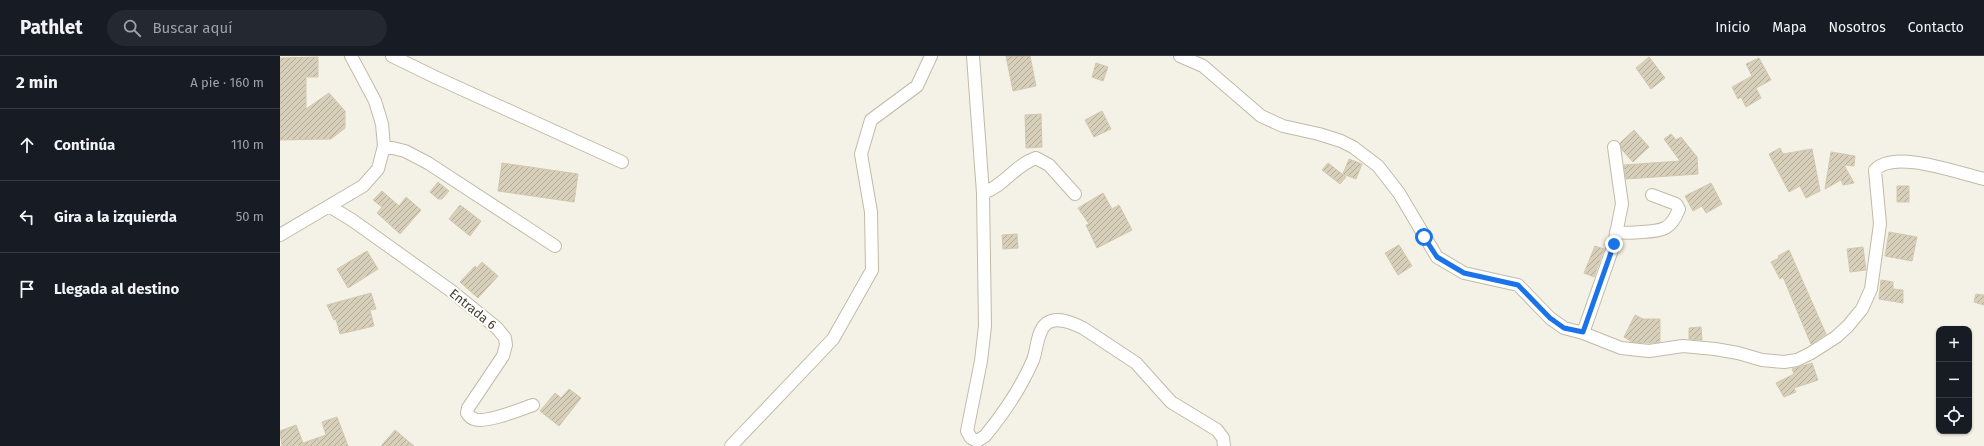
<!DOCTYPE html>
<html lang="es">
<meta charset="utf-8">
<style>
:root{--surface:#171b24;--page:#242831;--text:#f1f3f6;--muted:#9ea1a6;--line:#363941}
body{margin:0;font-family:"Fira Sans",sans-serif;background:var(--page);color:var(--text)}
.controls{position:absolute;right:12px;bottom:12px;display:grid;overflow:hidden;border-radius:8px;box-shadow:0 1px 3px #0004}
.controls button{width:36px;height:36px;display:grid;place-items:center;padding:0;border:0;border-bottom:1px solid var(--line);background:var(--surface);color:var(--text);font:20px sans-serif}
.stop{position:absolute;width:12px;height:12px;margin:-9px;border:3px solid #1a73e8;border-radius:50%;background:#fff}
.stop.end{background:#1a73e8;border-color:#fff;box-shadow:0 1px 4px #0008}
.list{margin:0;padding:0;list-style:none}
h2{display:flex;justify-content:space-between;align-items:center;height:52px;margin:0;padding:0 16px;font-size:17px}
h2 small{font-size:13px;font-weight:400;color:var(--muted)}
.list li{display:grid;grid-template-columns:26px 1fr auto;gap:12px;align-items:center;box-sizing:border-box;height:72px;padding:0 16px;border-top:1px solid var(--line)}
.list b{display:block;font-size:15px;white-space:nowrap}
.list em{font-size:13px;font-style:normal;color:var(--muted)}
.icon{flex:none;width:22px;height:22px;fill:none;stroke:currentColor;stroke-width:2;stroke-linecap:round;stroke-linejoin:round}
.map{position:relative;flex:none;width:1704px;height:390px;overflow:hidden}
header{display:flex;align-items:center;gap:24px;box-sizing:border-box;height:56px;padding:0 20px;background:var(--surface);border-bottom:1px solid var(--line)}
header strong{font-size:19px}
nav{display:flex;gap:22px;margin-inline-start:auto;font-size:14px}
.search{width:280px;height:36px;background:var(--page);display:flex;align-items:center;gap:10px;box-sizing:border-box;padding:0 14px;border-radius:22px;color:var(--muted);font-size:15px}
main{display:flex}
aside{flex:1;background:var(--surface)}
.map>svg:first-child{display:block}
.building{fill:url(#building-hatch);stroke:#d2c8ad}
.lines{fill:none;stroke-linecap:round;stroke-linejoin:round}
.minor-casing{stroke:#c0bba8;stroke-width:14}
.minor{stroke:#fff;stroke-width:12}
.route{stroke:#1a73e8;stroke-width:5}
.labels{text-anchor:middle;dominant-baseline:central;stroke-width:4;stroke-linejoin:round;paint-order:stroke}
.street-label{font-size:13px;fill:#474235;stroke:#fff}
</style>
<header>
<strong>Pathlet</strong>
<div class="search"><svg class="icon" aria-label="search" viewBox="0 0 24 24"><circle cx="10" cy="10" r="6"/><path d="M15 15l6 6"/></svg>Buscar aquí</div>
<nav><a>Inicio</a><a>Mapa</a><a>Nosotros</a><a>Contacto</a></nav>
</header>
<main>
<aside>
<h2>2 min<small>A pie · 160 m</small></h2>
<ul class="list">
<li><svg class="icon" aria-label="ahead" viewBox="0 0 24 24"><path d="M12 20V5M6 11l6-6 6 6"/></svg><div><b>Continúa</b></div><em>110 m</em></li>
<li><svg class="icon" aria-label="left" viewBox="0 0 24 24"><path d="M17 20v-9H6M10 6l-5 5 5 5"/></svg><div><b>Gira a la izquierda</b></div><em>50 m</em></li>
<li><svg class="icon" aria-label="arrive" viewBox="0 0 24 24"><path d="M6 21V4h12l-3 4 3 4H6"/></svg><div><b>Llegada al destino</b></div></li>
</ul>
</aside>
<div class="map">
<svg width="1704" height="390" viewBox="0 0 1704 390">
<defs>
<pattern id="building-hatch" width="6" height="6" patternUnits="userSpaceOnUse"><rect width="6" height="6" fill="#d7cfba"/><path d="M-1 1l2-2M0 6l6-6M5 7l2-2" fill="none" stroke="#b0aa98"/></pattern>
</defs>
<rect width="100%" height="100%" fill="#f4f2e6"/>
<path class="building" d="M726,0h24l6,30 -23,5z
M38,1v20h-12v32l23,-16 16,18v17l-14,11 -51,1v-82z
M1369,1l16,21 -14,11 -15,-21z
M1479,2l12,22 -15,8 5,10 -15,9 -5,-10 -3,2 -6,-12 20,-11 -6,-12z
M816,7l12,4 -5,14 -11,-4z
M822,55l9,18 -17,8 -9,-17z
M761,58l1,33 -16,1 -1,-33z
M1354,74l15,17 -16,15 -11,-12 -2,-7z
M1391,78l5,6 5,-3 16,20 1,17 -72,5 -2,-14 56,-4 -16,-22z
M1500,92l3,6 29,-5 8,42 -14,7 -6,-12 -11,6 -20,-38z
M1551,96l24,4 -1,10 -10,-1 10,18 -11,2 -2,-5 -16,9z
M1069,103l13,5 -6,15 -13,-5z
M222,107l76,11 -4,28 -76,-11z
M1048,107l18,14 -6,7 -18,-14z
M158,126l11,9 -7,8h-4l-8,-7z
M1431,127l11,21 -16,9 -4,-7 -9,5 -8,-15z
M1617,130h12v16h-12z
M102,135l17,15 7,-9 15,13 -21,24 -23,-21 5,-6 -9,-7z
M823,137l9,16 7,-4 13,25 -35,18 -11,-23 3,-1 -11,-16z
M180,149l21,16 -11,15 -21,-17z
M1609,176l28,5 -5,24 -27,-5z
M737,178l1,14 -15,1 -1,-14z
M1119,189l13,21 -14,9 -13,-22z
M1315,190l9,3 -10,28 -10,-4z
M1583,191l3,23 -16,2 -3,-23z
M1509,194l37,84 -15,10 -28,-67 -3,2 -9,-17 8,-4 -1,-2z
M87,195l11,18 -30,19 -11,-19z
M202,206l16,14 -20,22 -18,-16 15,-16 2,2z
M1601,224l12,2v7l10,1v13l-24,-4z
M91,237l5,16 -6,1 4,16 -34,8 -4,-15 -2,1 -7,-15z
M1696,238l8,1v10l-10,-3z
M1355,259l8,4h17v23l-11,1 -17,-1 -8,-5z
M1421,271l1,13 -13,-1v-11z
M1532,307l6,17 -24,8 2,4 -12,5 -8,-14 18,-9 -2,-5z
M289,333l12,9 -22,28 -19,-15 15,-18 6,5z
M57,361l11,29h-66l-2,-15 16,-6 7,18 23,-8 -4,-13z
M115,374l19,16h-33z"/>
<g class="lines">
<defs>
<path id="minor" d="M112,0l43,21 187,85
M693,0l10,137 2,133 -4,35 -14,70 4,7 6,3 8,-5c19,-23 36,-48 48,-76 4,-10 4,-30 14,-37 11,-7 26,0 36,5l53,35 35,39 46,28 6,8 1,8
M900,0l23,10 58,50 22,10 36,8 22,7 12,6 25,19 21,27 38,64 27,16 54,12 32,33 14,10 19,5 38,15 28,3 34,-5 32,3 23,4 24,7 22,2 13,-2 14,-7 25,-16 12,-11 14,-17 9,-20 9,-65 -5,-54c20,-21 82,3 109,9
M104,90l21,5 23,12 127,83
M703,137c21,-7 32,-28 53,-35l13,7 26,29
M49,150l23,14 98,70 47,38 8,10 1,7 -3,11 -35,52 -1,5c2,3 4,5 7,6 11,5 47,-10 59,-14
M1336,176c9,1 17,1 26,0 20,-1 29,-2 37,-23l-3,-5 -24,-9
M0,179l83,-49 15,-17 6,-23 -2,-22 -7,-23 -24,-45
M1303,277l31,-89 8,-40 -8,-57
M451,390l102,-107 39,-69 -1,-58 -10,-58 10,-34 46,-34 14,-30"/>
</defs>
<use href="#minor" class="minor-casing"/>
<use href="#minor" class="minor"/>
</g>
<g class="lines">
<path class="route" d="M1144,181l13,20 27,16 54,12 32,33 14,10 19,4 31,-88"/>
</g>
<g class="labels">
<g class="street-label">
<text transform="translate(193 253) rotate(39)">Entrada 6</text>
</g>
</g>
</svg>
<div class="controls">
<button>+</button>
<button>−</button>
<button><svg class="icon" aria-label="locate" viewBox="0 0 24 24"><circle cx="12" cy="12" r="6"/><path d="M12 2v4M12 18v4M2 12h4M18 12h4"/></svg></button>
</div>
<div class="stop" style="left:1144px;top:181px"></div>
<div class="stop end" style="left:1334px;top:188px"></div>
</div>
</main>
